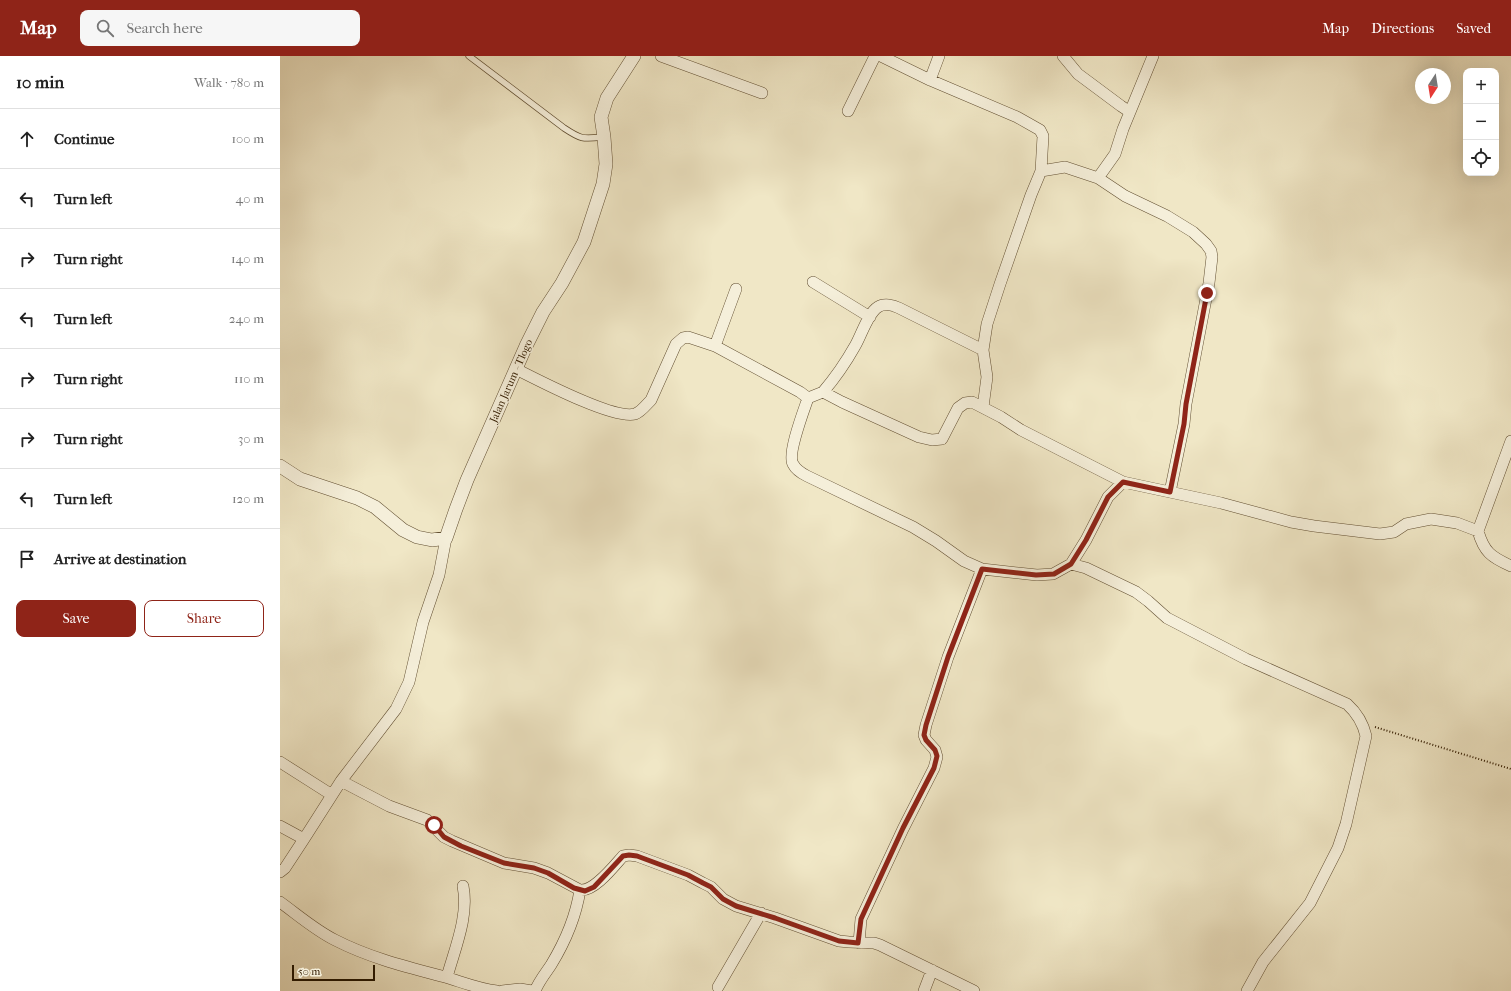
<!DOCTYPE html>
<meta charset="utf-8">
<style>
:root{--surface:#fff;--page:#f6f6f6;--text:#222;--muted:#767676;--line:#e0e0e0;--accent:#8f2418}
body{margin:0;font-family:"IM FELL French Canon",serif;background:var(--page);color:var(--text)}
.controls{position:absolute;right:12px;top:12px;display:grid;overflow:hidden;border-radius:8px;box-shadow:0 4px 16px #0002}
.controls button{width:36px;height:36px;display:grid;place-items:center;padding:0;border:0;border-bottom:1px solid var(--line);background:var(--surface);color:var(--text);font:20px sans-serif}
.compass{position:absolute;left:1135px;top:12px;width:36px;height:36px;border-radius:50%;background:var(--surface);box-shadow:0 4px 16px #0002;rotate:192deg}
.scale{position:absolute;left:12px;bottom:10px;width:83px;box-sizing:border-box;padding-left:4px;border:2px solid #331c00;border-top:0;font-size:11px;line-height:14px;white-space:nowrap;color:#331c00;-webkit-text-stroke:3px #f5efda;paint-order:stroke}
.stop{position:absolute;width:12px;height:12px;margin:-9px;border:3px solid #8f2418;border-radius:50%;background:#fff}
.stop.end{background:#8f2418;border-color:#fff;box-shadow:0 1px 4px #0008}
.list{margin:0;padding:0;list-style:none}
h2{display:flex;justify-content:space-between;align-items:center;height:52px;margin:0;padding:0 16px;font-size:17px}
h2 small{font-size:13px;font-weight:400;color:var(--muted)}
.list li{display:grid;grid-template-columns:26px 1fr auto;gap:12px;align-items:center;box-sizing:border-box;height:60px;padding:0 16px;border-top:1px solid var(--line)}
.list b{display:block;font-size:15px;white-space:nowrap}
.list em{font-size:13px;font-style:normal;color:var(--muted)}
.actions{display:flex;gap:8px;padding:12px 16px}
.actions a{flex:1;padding:9px 0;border:1px solid var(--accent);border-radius:8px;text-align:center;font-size:14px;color:var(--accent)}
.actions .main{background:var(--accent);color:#fff}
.icon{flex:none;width:22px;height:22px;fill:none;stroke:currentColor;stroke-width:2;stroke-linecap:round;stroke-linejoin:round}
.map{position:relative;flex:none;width:1231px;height:935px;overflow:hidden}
header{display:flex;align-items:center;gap:24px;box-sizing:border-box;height:56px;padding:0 20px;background:var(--accent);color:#fff}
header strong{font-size:19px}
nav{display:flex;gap:22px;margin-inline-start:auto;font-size:14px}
.search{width:280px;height:36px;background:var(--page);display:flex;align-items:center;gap:10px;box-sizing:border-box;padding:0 14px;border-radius:8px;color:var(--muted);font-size:15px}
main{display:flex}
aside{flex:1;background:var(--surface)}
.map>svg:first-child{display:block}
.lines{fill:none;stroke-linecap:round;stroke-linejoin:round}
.service-casing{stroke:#624f32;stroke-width:7}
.minor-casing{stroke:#624f32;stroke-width:12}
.tertiary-casing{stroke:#624f32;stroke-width:14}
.path{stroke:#331c00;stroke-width:2;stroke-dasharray:1 2;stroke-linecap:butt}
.service{stroke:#f5efda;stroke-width:5.5}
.minor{stroke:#f5efda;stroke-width:11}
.tertiary{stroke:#f5efda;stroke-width:13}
.route{stroke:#8f2418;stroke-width:5}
.labels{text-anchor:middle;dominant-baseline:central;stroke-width:3;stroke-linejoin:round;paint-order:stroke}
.street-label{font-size:11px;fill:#331c00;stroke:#f5efda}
</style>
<header>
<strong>Map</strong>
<div class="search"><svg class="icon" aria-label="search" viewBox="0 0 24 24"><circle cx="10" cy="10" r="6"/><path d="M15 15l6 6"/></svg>Search here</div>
<nav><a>Map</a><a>Directions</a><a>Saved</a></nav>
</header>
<main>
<aside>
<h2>10 min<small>Walk · 780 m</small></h2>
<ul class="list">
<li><svg class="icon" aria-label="ahead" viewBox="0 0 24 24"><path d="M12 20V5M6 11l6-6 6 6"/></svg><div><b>Continue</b></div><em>100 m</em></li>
<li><svg class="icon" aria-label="left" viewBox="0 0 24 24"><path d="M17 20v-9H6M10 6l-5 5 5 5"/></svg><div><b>Turn left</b></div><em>40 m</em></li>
<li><svg class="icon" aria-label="right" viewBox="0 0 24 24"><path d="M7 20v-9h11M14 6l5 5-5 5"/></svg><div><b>Turn right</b></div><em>140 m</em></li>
<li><svg class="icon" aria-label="left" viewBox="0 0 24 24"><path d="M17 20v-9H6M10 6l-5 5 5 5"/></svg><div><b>Turn left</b></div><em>240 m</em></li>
<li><svg class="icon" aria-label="right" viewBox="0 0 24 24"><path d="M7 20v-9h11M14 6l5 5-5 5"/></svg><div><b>Turn right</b></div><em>110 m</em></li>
<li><svg class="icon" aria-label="right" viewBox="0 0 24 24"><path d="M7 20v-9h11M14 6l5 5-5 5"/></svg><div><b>Turn right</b></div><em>30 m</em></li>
<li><svg class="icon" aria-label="left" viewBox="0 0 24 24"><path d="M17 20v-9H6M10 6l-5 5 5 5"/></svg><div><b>Turn left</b></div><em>120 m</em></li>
<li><svg class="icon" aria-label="arrive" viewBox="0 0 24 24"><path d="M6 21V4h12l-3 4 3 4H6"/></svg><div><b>Arrive at destination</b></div></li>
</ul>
<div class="actions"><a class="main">Save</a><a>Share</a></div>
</aside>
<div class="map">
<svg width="1231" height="935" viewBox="0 0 1231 935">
<rect width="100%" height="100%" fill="#f0e7c6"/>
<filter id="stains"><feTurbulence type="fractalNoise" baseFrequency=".005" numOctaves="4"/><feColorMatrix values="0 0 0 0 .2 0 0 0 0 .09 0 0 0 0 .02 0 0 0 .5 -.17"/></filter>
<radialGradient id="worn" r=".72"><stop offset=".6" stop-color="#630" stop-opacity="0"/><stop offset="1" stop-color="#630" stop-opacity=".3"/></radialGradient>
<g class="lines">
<defs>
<path id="service" d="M189,0l95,72c18,12 19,11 40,9"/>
<path id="minor" d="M381,0l101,37
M601,0l49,24 87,37 23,13 3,6 -2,35 24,-4 33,11 27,18 42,20 26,16 13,12 5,7 1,6 -3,26 -23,121 -2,20 -14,68
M783,0l15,18 43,32 9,6 -7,17 -8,25 -17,24
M650,24l9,-24
M568,55l27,-55
M850,56l23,-56
M533,226l57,35
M435,290l21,-57
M236,313c22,11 98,51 119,45 6,-2 12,-10 16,-14l25,-56 7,-6 5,-1 27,9 85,46 8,6
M543,336c12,-14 23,-30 32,-46 6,-10 13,-33 23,-39 6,-4 15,-2 21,1l84,42
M528,342l15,-6 19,10 77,35 13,3 10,-1 16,-31 7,-5 7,-1 29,15 20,13 102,52 98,21 70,19 23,4 66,8 14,-2 12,-8 25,-5 26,4 21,8c6,21 13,26 33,35
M528,342c-4,12 -21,56 -15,66 3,6 8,9 14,12l106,51 23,14 28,20 18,8 55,6 16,-1 18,-10 15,-24 22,-43 15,-15
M703,351l4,-30 -4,-27 4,-26 13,-40 31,-89 10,-24
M1198,475l33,-90
M791,508l15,4 50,24 12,9 19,17 79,41 101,45c10,9 16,19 19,32l-20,88 -8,24 -28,55 -47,59 -16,29
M0,706l52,33
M61,725l48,25 38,14 17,17 8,4 52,22 30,5 14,5 32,17c14,2 34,-24 43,-34l6,-1 8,1 51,19 15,8 8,4 12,12 13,7 39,12 64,23 10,1 25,1 6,2 94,46
M0,770l24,13
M0,816l5,-4 19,-29 37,-58 55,-72 13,-27 14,-60 16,-47 7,-37
M0,846c18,13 35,28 55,38 35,18 72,27 110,37 17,5 34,12 52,14
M579,887l2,-24 42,-90 31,-61 3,-11 -2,-7 -9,-10 -2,-5 2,-10 22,-68 34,-88
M167,921c8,-29 22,-61 16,-91
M438,931l43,-74
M222,935l18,-2 12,2
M255,935c4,-10 10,-17 16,-26 14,-23 25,-49 29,-75
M644,935l8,-21"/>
<path id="tertiary" d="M0,410l20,13 57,19 18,9 28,23 14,7 15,3 14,-2 10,-29 11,-29 59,-134 17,-34 19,-29 22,-41 19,-58 3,-20 -2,-27 -3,-20 6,-19 27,-42"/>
</defs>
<use href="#service" class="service-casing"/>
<use href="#minor" class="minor-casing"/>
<use href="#tertiary" class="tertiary-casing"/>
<path class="path" d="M1095,671l136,42"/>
<use href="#service" class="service"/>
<use href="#minor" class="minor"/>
<use href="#tertiary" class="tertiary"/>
</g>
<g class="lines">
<path class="route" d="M154,769l10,12 17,9 43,17 30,5 14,5 26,15 11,3 9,-4 29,-31 6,-1 8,1 51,19 15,8 8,4 12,12 13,7 39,12 64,23 19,2 3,-24 42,-91 31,-60 3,-12 -2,-6 -9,-10 -2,-5 2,-10 22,-68 34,-88 54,6 18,-1 17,-10 15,-24 22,-43 15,-15 47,10 14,-68 2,-20 21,-111"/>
</g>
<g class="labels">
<g class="street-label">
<text transform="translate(231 325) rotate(-66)">Jalan Jarum - Tlogo</text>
</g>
</g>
<rect width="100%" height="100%" filter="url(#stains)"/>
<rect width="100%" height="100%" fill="url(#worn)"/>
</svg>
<div class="controls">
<button>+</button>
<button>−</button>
<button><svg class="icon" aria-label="locate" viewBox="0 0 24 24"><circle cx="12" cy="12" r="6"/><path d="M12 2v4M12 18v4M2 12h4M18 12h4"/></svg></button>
</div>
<svg class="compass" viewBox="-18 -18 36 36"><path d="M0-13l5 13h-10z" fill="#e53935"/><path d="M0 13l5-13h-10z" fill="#767676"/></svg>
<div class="scale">50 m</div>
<div class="stop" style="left:154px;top:769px"></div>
<div class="stop end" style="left:927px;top:237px"></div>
</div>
</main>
